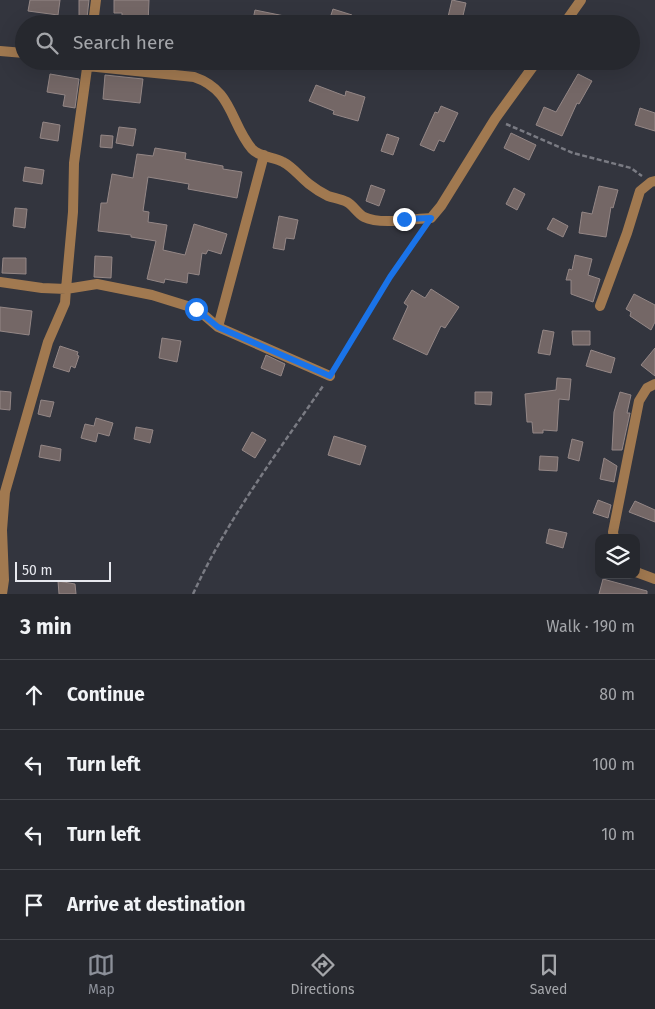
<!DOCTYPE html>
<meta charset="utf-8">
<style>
:root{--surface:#26282e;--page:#2e3036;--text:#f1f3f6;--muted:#a4a6aa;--line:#42444a;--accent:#8c9099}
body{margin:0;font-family:"Fira Sans",sans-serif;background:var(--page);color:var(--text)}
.controls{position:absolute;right:15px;bottom:15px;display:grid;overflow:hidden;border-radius:10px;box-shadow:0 5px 20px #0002}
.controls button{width:45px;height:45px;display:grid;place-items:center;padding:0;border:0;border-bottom:1px solid var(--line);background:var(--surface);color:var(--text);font:25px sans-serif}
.scale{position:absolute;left:15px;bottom:12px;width:96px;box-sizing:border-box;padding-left:5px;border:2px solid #e7e8ee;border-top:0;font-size:14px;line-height:18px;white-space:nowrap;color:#e7e8ee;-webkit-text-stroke:4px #33353e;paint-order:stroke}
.stop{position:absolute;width:15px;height:15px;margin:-11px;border:4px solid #1a73e8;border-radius:50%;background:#fff}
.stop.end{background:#1a73e8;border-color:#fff;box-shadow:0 1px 5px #0008}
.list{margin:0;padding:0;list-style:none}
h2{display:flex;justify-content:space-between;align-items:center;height:65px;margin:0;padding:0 20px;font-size:21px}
h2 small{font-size:16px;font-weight:400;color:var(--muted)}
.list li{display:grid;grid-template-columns:32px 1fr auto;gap:15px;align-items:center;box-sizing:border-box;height:70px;padding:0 20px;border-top:1px solid var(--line)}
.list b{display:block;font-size:19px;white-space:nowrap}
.list em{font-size:16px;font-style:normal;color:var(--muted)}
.icon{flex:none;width:28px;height:28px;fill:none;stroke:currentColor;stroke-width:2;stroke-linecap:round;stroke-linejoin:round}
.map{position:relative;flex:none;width:655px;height:594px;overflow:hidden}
.search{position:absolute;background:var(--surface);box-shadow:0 5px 20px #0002;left:15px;right:15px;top:15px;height:55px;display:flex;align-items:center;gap:12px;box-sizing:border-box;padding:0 18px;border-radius:28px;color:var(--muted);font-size:19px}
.sheet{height:345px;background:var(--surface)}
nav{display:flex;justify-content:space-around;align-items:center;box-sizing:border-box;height:70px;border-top:1px solid var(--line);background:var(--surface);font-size:14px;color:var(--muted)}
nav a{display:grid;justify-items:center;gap:2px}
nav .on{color:var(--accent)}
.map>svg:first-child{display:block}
.building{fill:#746766;stroke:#948786}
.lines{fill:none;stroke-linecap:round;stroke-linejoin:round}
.path{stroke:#7a7b83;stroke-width:2.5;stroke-dasharray:5 2.5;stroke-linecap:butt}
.minor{stroke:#a17950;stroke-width:10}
.route{stroke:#1a73e8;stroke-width:6}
</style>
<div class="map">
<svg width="655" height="594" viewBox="0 0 655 594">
<rect width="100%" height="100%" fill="#33353e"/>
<path class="building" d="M30,0h30l-2,15 -30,-4z
M79,0h10l-2,18h-8z
M114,0h35l-1,24h-26v-11h-8z
M452,0l14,3 -5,21 -14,-3z
M333,9l19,6 -3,9h-21z
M255,10l44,9v5h-47z
M50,74l29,5 -4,29 -12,-2 2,-11 -18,-3z
M578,74l14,7 -13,23 -2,-1 -15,33 -26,-11 8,-18 12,5z
M105,75l38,4 -3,24 -37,-4z
M316,85l29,11 1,-5 19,6 -7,24 -25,-7 1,-3 -25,-10z
M441,106l17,7 -14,29 -5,-2 -5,11 -14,-6 15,-33 3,1z
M640,108l15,5v18l-20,-6z
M43,122l17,3 -2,16 -18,-3z
M119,127l17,2 -3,17 -17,-3z
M511,133l25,12 -7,15 -25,-12z
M387,134l12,4 -6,17 -12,-4z
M101,135l12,1 -1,12 -12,-1z
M155,148l31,5 -1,6 38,7v3l19,3 -5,26 -49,-9 1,-5 -41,-7 -5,34 6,1 -1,10 19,3 -4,25 22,5 9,-31 33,10 -6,20 -13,-4 -2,4 -4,-1 -3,22 -11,-2 -1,10 -22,-4 -1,4 -17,-4 9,-38 -25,-4v-2l-33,-4 3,-28h6l5,-29 21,4 4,-24 16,2z
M25,167l19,3 -2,14 -19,-3z
M371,185l14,5 -6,16 -13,-5z
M599,186l19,4 -5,18 -2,-1 -5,30 -27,-4 3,-21 10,2z
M514,188l11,6 -8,16 -11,-6z
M15,208l12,1 -2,19 -12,-2z
M279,216l19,4 -4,19 -8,-1 -2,12 -11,-2z
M553,218l15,8 -5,11 -16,-8z
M575,255l17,4 -4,16 12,4 -7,23 -22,-8v-14h-5l3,-11 3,1z
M95,256l17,1 -1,21 -17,-1z
M3,258h23v16l-24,-1z
M431,289l28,18 -14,21 -4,-2 -14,29 -34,-16 15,-33 -4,-3 8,-13 13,8z
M634,294l21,11v17l-4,8 -21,-14 1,-4 -5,-3z
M0,307l32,4 -3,24 -29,-4z
M543,330l11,2 -4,23 -12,-2z
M572,331h18v14h-17z
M162,338l19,3 -4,21 -18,-4z
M60,346l18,6 -1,3 2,1 -4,12 -4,-2 -2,6 -16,-5z
M655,348v28l-14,-11z
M591,350l24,8 -4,15 -25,-7z
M266,355l19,9 -4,12 -20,-8z
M557,378l14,1 -2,21 -10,-1 -2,32 -14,-1v3h-10l-1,-11h-5l-2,-28 31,-4z
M0,391l11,1 -1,18 -10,-1z
M475,392h17l-1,13 -16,-1z
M620,392l11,3 -4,18h3l-8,37h-10l2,-38z
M41,400l13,2 -4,15 -12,-3z
M96,418l17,5 -4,13 -11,-3 -2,9 -15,-4 4,-14 9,2z
M136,427l17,3 -3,13 -16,-4z
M252,432l14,8 -11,18 -13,-8z
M334,436l32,10 -6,19 -32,-10z
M572,439l11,3 -4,19 -11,-3z
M41,445l20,4 -1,12 -21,-4z
M540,456l18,1 -1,14 -18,-1z
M604,458l13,8 -3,16 -14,-3z
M598,500l13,5 -3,13 -15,-5z
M635,501l20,9v12l-26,-10z
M549,529l18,4 -4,15 -17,-5z
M603,579l44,12v3h-48z
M58,581l17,3 1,10h-17z"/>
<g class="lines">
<path class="path" d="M506,124l67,29 58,15 11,8
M335,366l55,-89 33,-47
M193,594c34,-74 84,-141 130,-208"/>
<path class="minor" d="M93,24l3,-24
M564,24l17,-24
M0,51l24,2
M87,66l107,11c39,13 36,46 58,72 7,8 22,8 31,13 10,5 17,15 26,22 5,4 13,9 19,12 6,2 13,3 19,6 6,3 10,11 17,15 17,8 47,2 67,1l10,-12 54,-87 42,-58
M0,282l42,6 24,1 7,-77 1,-49 14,-102
M600,306l27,-73 13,-42 11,-9 4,-1
M218,327l46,-172
M614,538l-1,-6 26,-131 8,-13 8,-4
M636,572l19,7
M2,594l2,-14 -2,-50 3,-38 43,-150 17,-39 1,-14 31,-5 55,11 45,14 21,18 112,49"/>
</g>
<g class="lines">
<path class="route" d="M196,309l22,18 112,49 60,-99 41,-59 -27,1"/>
</g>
</svg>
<div class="controls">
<button><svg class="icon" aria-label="layers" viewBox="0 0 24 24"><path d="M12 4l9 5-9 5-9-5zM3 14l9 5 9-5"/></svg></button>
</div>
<div class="scale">50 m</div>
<div class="stop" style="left:196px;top:309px"></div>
<div class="stop end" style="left:404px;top:219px"></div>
<div class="search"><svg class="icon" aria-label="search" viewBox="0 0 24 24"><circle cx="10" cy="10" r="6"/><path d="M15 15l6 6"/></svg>Search here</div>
</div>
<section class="sheet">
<h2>3 min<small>Walk · 190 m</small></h2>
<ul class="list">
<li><svg class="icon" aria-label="ahead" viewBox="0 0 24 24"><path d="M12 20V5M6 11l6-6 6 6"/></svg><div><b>Continue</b></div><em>80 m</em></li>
<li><svg class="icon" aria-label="left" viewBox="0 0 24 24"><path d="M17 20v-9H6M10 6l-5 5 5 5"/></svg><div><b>Turn left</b></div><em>100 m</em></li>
<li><svg class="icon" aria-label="left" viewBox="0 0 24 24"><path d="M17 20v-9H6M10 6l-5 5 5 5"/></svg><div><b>Turn left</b></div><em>10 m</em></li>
<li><svg class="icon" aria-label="arrive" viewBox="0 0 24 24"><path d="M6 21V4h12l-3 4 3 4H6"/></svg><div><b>Arrive at destination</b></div></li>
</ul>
</section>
<nav>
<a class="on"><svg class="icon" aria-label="map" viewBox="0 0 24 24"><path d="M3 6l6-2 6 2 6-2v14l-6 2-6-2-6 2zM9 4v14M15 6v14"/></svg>Map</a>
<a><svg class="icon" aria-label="directions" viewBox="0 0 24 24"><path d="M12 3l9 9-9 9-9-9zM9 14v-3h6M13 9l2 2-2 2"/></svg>Directions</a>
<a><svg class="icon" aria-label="saved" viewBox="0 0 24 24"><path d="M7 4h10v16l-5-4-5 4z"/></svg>Saved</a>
</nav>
